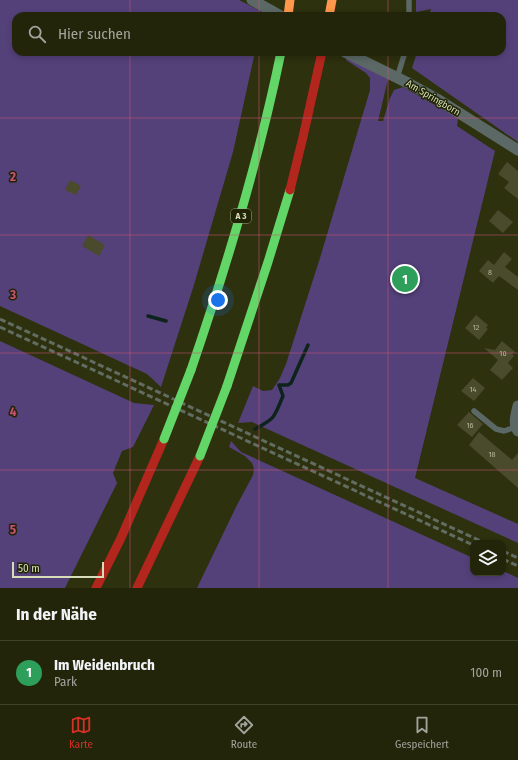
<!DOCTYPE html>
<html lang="de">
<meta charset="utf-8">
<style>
:root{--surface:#22250a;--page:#2e3118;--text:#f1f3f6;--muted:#a2a59c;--line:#3f422b;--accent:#d93025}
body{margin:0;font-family:"Fira Sans Condensed",sans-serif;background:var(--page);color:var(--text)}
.controls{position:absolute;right:12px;bottom:12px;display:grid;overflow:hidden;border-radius:8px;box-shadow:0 2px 6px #0003}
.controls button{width:36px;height:36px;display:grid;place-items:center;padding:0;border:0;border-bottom:1px solid var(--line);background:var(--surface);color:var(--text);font:20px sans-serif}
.scale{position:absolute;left:12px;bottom:10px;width:92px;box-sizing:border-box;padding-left:4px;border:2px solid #d6ddb8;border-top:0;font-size:11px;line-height:14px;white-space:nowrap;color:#d6ddb8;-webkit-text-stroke:3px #202405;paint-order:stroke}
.you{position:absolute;left:218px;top:300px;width:14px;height:14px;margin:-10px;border:3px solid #fff;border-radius:50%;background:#1a73e8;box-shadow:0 0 0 6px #1a73e833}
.badge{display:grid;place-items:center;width:26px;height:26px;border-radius:50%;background:var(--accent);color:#fff;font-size:13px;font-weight:700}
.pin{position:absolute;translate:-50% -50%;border:2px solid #fff;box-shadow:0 1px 4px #0006}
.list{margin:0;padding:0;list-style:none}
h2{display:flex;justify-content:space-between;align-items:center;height:52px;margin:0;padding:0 16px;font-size:17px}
h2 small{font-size:13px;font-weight:400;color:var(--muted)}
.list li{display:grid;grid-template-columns:26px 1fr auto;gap:12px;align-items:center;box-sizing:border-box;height:64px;padding:0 16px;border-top:1px solid var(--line)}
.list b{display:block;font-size:15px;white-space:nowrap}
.list p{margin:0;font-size:13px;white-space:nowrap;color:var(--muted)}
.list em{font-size:13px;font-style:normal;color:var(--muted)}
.icon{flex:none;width:22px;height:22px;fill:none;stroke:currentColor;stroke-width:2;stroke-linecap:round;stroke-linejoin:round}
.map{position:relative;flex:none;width:518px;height:588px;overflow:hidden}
.search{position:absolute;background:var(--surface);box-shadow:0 2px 6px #0003;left:12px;right:12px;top:12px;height:44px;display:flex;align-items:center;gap:10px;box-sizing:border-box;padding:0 14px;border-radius:12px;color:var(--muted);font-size:15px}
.sheet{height:116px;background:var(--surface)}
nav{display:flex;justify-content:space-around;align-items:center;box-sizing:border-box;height:56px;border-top:1px solid var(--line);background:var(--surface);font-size:11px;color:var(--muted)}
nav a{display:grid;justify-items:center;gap:2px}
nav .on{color:var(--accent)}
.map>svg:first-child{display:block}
.green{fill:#54417a}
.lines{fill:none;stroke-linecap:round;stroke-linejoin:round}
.stream{stroke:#0e231b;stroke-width:3.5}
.building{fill:#4a4a2d}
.lane{stroke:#5b6866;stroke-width:5.5}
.street{stroke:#5b6866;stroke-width:11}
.fast{stroke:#63d668;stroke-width:9}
.slow{stroke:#ff974d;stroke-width:9}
.jam{stroke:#b3261e;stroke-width:9}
.rail{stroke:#636c62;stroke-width:3;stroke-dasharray:6 3;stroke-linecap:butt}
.fast-bridge{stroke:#63d668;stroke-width:9}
.grid{fill:none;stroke:#c85377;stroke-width:1;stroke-opacity:0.55}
.labels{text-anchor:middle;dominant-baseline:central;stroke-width:3;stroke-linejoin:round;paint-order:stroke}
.number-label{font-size:8px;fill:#b3b895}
.shield{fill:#202405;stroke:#9fa682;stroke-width:1}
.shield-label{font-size:9px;font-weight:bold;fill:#d6ddb8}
.street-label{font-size:10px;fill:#d6ddb8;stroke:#202405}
.grid-label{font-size:13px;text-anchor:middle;font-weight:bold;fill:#c85377;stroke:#202405;stroke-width:3;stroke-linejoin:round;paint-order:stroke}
</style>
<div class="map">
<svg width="518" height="588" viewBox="0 0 518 588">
<rect width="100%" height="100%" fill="#2d310e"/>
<path class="green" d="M0,0h239l23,12v4h-246v36h239l-22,100 -40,136 -32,99 -14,-13 -147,-68z
M416,0h102v142l-106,-74 5,-16h85v-36h-73l2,-7 -15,3z
M347,57l41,22 -10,42h5l7,-23 4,-8 9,-3 55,31 -1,8 38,25 -80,327 103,46v19l-266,-121 -14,1 15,-37 10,5 9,-1 8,-12 6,-14 34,-106 50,-168v-12l-4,-5 -20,-13z
M0,341l134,62 20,2 -21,42 -11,4 -9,22 4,10 -52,105h-65z
M231,441l10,11 232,106v15h30v-2l15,7v10h-321l39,-81 17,-32 1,-6 -2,-6 -7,-7 -16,-9z"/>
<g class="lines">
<path class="stream" d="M148,316l18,5
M255,429c21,-11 19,-12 28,-33l-4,-11h9l3,-2 17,-38"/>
</g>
<path class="building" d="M507,162l11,9v28l-14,-11 5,-6 -11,-8z
M70,180l11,6 -5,9 -11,-5z
M498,210l15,12 -10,11 -14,-12z
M88,235l17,10 -6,11 -17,-10z
M504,252l8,7 -7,8 13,10v13l-19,-14 -6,7 -14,-12 9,-11 6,5z
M476,315l12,10 -2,3 2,1 -9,11 -14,-12z
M502,341l13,11 -3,2 2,2 -6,7 5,5 -11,12 -12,-10 8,-10 -14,-12 11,2z
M473,378l12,10 -11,13 -13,-10z
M469,412l14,12 -11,13 -15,-12z
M479,432l33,28 6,-7v35l-49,-43z"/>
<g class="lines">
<path class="lane" d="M409,16v-16
M397,78l8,-26
M474,411l22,18 8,2 12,-4"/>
<path class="street" d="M252,0l29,16
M345,52l63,31 29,16 81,51
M518,406c-2,9 -5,17 0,25"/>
<path class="fast" d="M191,370c36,-105 68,-210 90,-318
M227,386l41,-124 22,-72"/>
<path class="slow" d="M288,16l2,-16
M329,16l3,-16"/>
<path class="jam" d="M290,190l13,-53 19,-85
M96,588l25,-50 43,-99
M137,588l63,-132"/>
<path class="rail" d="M0,319l485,224
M0,327l473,218
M503,551l15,7
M503,559l15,7"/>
<path class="fast-bridge" d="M164,439l27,-69
M200,456l27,-70"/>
</g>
<path class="grid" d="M130,0v16M259,0v16M388,0v16M130,52v536M259,52v536M388,52v536M0,118h518M0,235h518M0,353h518M0,470h518"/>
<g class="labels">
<g class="number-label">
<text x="490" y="272">8</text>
<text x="476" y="327">12</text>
<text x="503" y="353">10</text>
<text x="473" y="389">14</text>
<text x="470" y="425">16</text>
<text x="492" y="454">18</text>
</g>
<rect class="shield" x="231" y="209" width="20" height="14" rx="3"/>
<g class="shield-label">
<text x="241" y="216">A 3</text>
</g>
<g class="street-label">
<text transform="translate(433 98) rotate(30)">Am Springborn</text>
</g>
</g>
<g class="grid-label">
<text x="13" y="181">2</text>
<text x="13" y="299">3</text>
<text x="13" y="416">4</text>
<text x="13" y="534">5</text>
</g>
</svg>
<div class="controls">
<button><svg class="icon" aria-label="layers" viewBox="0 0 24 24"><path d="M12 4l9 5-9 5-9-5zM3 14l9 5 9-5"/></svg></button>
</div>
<div class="scale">50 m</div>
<div class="you"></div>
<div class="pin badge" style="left:405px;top:279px;background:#2e9e5b">1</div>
<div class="search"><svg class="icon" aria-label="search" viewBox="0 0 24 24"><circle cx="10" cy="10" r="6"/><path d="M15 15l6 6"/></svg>Hier suchen</div>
</div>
<section class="sheet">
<h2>In der Nähe<small></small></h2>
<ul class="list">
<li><span class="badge" style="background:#2e9e5b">1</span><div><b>Im Weidenbruch</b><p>Park</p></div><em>100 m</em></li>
</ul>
</section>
<nav>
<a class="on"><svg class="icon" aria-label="map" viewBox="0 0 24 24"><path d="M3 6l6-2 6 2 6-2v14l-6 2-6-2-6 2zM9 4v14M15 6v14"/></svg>Karte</a>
<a><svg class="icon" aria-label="directions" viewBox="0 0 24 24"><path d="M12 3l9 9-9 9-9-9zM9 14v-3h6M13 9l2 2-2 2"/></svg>Route</a>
<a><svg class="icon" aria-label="saved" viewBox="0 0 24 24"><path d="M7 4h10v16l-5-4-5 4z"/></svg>Gespeichert</a>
</nav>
